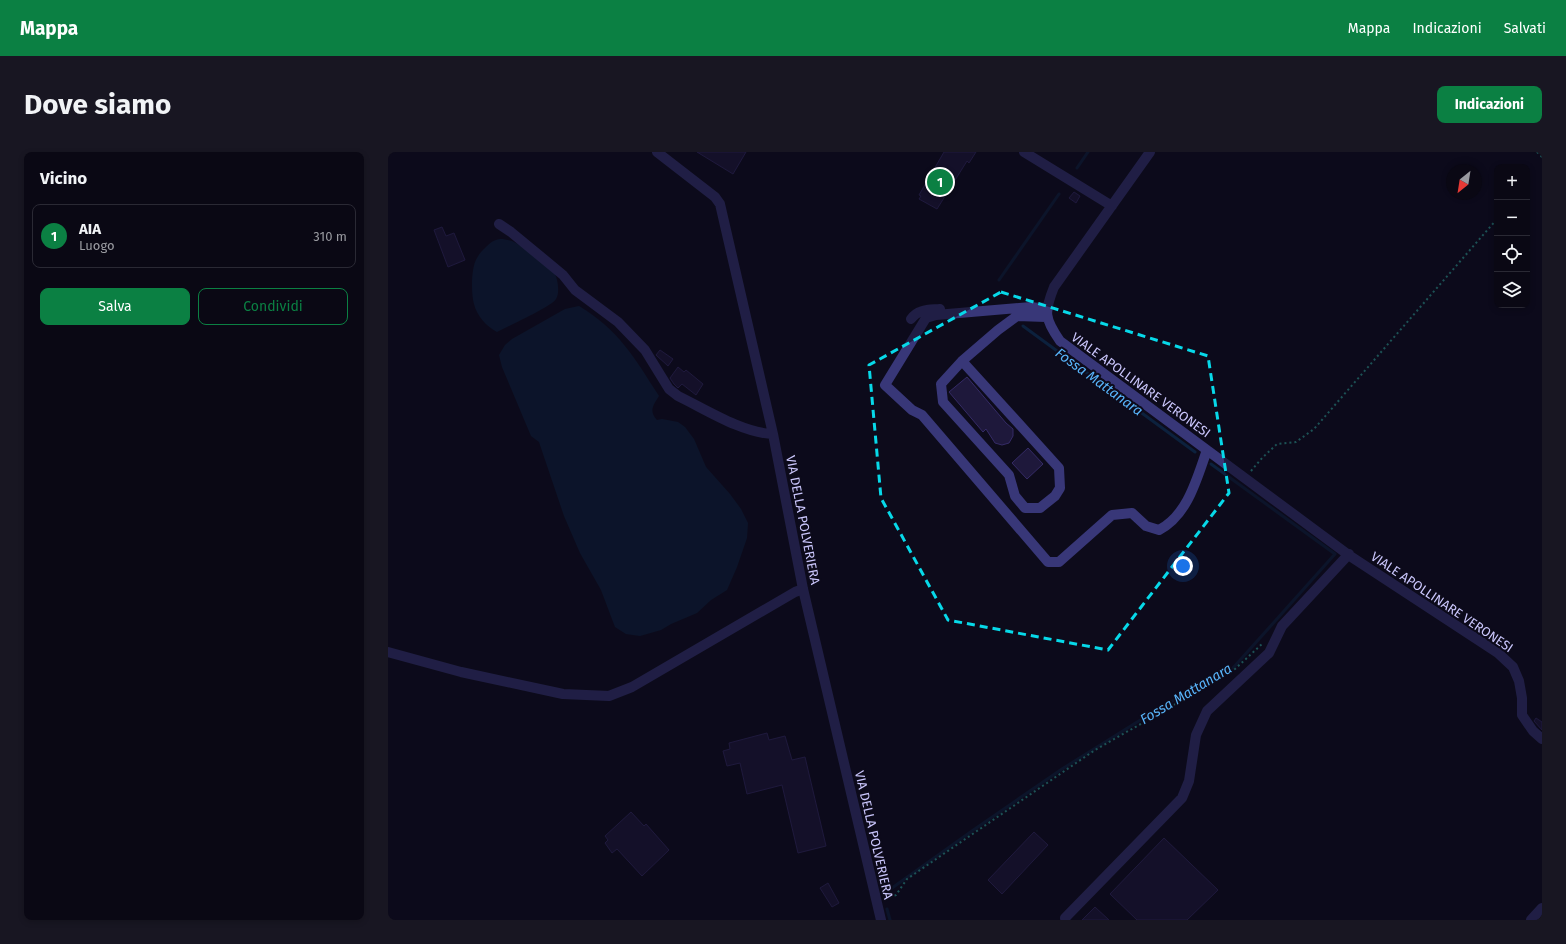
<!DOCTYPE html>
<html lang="it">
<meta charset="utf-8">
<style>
:root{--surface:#0a0814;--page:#181622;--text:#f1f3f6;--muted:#999aa0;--line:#2a2934;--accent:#0b8043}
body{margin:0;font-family:"Fira Sans",sans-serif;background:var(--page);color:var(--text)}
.controls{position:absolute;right:12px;top:12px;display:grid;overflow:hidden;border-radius:8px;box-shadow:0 2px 6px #0003}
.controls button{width:36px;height:36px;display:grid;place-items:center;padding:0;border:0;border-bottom:1px solid var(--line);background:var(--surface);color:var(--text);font:20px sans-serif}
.compass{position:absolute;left:1058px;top:12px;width:36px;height:36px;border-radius:50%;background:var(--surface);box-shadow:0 2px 6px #0003;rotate:210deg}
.you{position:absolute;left:795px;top:414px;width:14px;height:14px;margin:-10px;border:3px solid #fff;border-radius:50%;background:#1a73e8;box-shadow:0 0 0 6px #1a73e833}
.badge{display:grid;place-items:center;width:26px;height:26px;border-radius:50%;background:var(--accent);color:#fff;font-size:13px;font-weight:700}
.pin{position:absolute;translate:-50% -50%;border:2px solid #fff;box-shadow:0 1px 4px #0006}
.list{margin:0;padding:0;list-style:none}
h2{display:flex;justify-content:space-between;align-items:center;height:52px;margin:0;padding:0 16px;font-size:17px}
h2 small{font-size:13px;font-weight:400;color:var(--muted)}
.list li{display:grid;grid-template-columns:26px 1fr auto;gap:12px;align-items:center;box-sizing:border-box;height:64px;margin:0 8px 8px;padding:0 8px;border:1px solid var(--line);border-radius:8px}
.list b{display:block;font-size:15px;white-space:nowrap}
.list p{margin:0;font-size:13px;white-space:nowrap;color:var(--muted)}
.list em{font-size:13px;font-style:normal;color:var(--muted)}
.actions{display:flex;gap:8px;padding:12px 16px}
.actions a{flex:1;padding:9px 0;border:1px solid var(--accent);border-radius:8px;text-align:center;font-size:14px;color:var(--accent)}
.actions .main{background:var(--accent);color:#fff}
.icon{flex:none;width:22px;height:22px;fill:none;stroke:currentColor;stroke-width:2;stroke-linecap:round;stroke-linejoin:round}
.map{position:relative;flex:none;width:1154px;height:768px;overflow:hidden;border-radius:8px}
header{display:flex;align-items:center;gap:24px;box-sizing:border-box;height:56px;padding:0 20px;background:var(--accent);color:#fff}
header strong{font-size:19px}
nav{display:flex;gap:22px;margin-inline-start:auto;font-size:14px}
.intro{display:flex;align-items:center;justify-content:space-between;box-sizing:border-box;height:96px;padding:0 24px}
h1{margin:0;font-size:28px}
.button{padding:10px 18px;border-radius:8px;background:var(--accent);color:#fff;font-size:14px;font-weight:700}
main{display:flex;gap:24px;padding:0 24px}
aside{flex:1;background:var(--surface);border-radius:8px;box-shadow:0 2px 6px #0003}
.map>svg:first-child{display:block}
.water{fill:#0c213d}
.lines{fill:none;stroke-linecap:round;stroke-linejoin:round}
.stream{stroke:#0c213d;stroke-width:3}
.building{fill:#1e183b;stroke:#352b66}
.path{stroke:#30a89d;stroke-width:2;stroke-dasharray:2 3;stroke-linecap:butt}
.minor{stroke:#383778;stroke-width:10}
.marked{fill:none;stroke:#07d9e9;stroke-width:3;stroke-dasharray:8 5;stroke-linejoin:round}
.labels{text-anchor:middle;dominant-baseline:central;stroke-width:4;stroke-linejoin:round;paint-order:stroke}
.street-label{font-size:13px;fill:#cbc7fd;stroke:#0d0b1b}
.water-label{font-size:14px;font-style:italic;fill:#58b4fa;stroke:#0d0b1b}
</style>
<header>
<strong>Mappa</strong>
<nav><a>Mappa</a><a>Indicazioni</a><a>Salvati</a></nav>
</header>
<div class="intro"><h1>Dove siamo</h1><a class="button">Indicazioni</a></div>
<main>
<aside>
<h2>Vicino<small></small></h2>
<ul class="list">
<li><span class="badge">1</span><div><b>AIA</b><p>Luogo</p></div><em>310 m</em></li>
</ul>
<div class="actions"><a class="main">Salva</a><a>Condividi</a></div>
</aside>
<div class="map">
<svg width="1154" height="768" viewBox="0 0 1154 768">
<rect width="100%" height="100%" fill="#0d0b1b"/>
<path class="water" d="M112,87c4,0 8,1 12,2 9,4 37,24 42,31 4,7 6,21 2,27 -5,8 -48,27 -59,33 -11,-6 -20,-16 -23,-28 -3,-11 -3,-37 3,-46 2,-4 5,-7 8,-10 5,-5 8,-8 15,-9z
M191,154c40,24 55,51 80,90 -5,8 -11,15 -2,24l5,-1 16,3 7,5 9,12 12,28 24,27 11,15 7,14 -1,15 -10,29 -10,23 -16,10 -14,13 -26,11 -10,6 -21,6 -14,-2 -11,-7 -14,-37 -21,-37 -16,-37 -25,-74 -8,-6 -29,-69 -3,-12 6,-10 7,-6 53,-30z"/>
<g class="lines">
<path class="stream" d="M689,16l11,-16
M611,128l60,-86
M635,174l172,126
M497,741l87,-62 90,-62 104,-65 38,-18 29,-18 102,-114 -124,-90
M499,757l3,11"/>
</g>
<path class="building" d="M309,0h49l-13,22z
M556,0h32l-7,11 -2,-2 -30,48 -18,-10 2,-3 -2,-1z
M686,40l6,4 -4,7 -7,-5z
M54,75l4,9 8,-3 11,27 -17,7 -14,-37z
M272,198l13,9 -5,7 -12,-11z
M290,215l6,5 2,-2 17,14 -7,11 -14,-11 -4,4 -4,-4 -4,-6z
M579,225l39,46 7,6v7l-4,7 -7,2 -7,-2 -9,-14 -3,3 -34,-40z
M640,296l15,16 -16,15 -15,-16z
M1148,566l6,4v8l-8,-9z
M379,581l2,7 16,-4 7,24 13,-3 21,89 -28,7 -16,-68 -35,9 -7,-31 -13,3 -4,-15 7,-2 -1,-6z
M243,660l13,14 2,-2 23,26 -27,26 -25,-27 -5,4 -7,-10 3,-3 -3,-4z
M646,680l14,13 -46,49 -14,-14z
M776,686l54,52 -31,30h-50l-27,-26z
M440,731l11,20 -7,4 -12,-19z
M707,755l14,13h-27z"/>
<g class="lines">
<path class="path" d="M1149,0l5,5
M863,319l11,-13 15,-14 19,-2 18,-13 183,-210
M497,747l11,-4 11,-16 188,-129 128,-73 12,-8 27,-25"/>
<path class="minor" d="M269,0l58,45 5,7 53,230 30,155 78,331
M636,0l88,54
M762,0l-96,135c-10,25 -10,31 6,54l290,215 148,97 15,14 6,14 3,17v17l11,16 9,8
M111,72l12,8 52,43 12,15 43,32 27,28 24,39 9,7c27,13 64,37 95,38
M660,156l-17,-1 -95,8 -10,3 -41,67 27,25 10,5 126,147h11l53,-47 20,-2 14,13 13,4c29,-15 38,-52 48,-80
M523,167c7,-10 18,-9 29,-10
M574,209l97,107 1,20 -5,8 -15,12h-15l-10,-12 -6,-21 -66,-73 -2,-18 21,-23 36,-31 19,-14 29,1
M0,500l73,20 102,22 46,2 23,-9 163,-95 8,-3
M677,766l117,-120 7,-17 7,-46 11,-24 62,-58 13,-27 67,-72
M1143,768l11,-12"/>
</g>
<path d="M0 0H1154V768H0ZM613,140l207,64 21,137 -121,157 -160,-30 -67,-122 -12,-133z" fill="#0d0b1b" fill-opacity=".55" fill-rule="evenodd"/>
<path class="marked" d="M613,140l207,64 21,137 -121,157 -160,-30 -67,-122 -12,-133z"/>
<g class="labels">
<g class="street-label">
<text transform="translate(753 233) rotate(36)">VIALE APOLLINARE VERONESI</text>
<text transform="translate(415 368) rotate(79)">VIA DELLA POLVERIERA</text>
<text transform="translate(1054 450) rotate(34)">VIALE APOLLINARE VERONESI</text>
<text transform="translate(486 683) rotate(77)">VIA DELLA POLVERIERA</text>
</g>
<g class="water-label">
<text transform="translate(711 230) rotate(36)">Fossa Mattanara</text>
<text transform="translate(798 542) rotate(-31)">Fossa Mattanara</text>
</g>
</g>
</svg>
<div class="controls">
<button>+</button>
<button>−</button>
<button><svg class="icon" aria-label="locate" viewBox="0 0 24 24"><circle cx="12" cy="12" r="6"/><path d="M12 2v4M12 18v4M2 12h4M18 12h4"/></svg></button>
<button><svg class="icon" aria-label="layers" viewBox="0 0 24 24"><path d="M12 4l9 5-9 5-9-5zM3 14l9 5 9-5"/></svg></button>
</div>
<svg class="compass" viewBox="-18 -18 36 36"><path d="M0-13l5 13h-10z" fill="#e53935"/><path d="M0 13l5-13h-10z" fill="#999aa0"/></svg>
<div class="you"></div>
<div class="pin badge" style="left:552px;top:30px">1</div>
</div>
</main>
